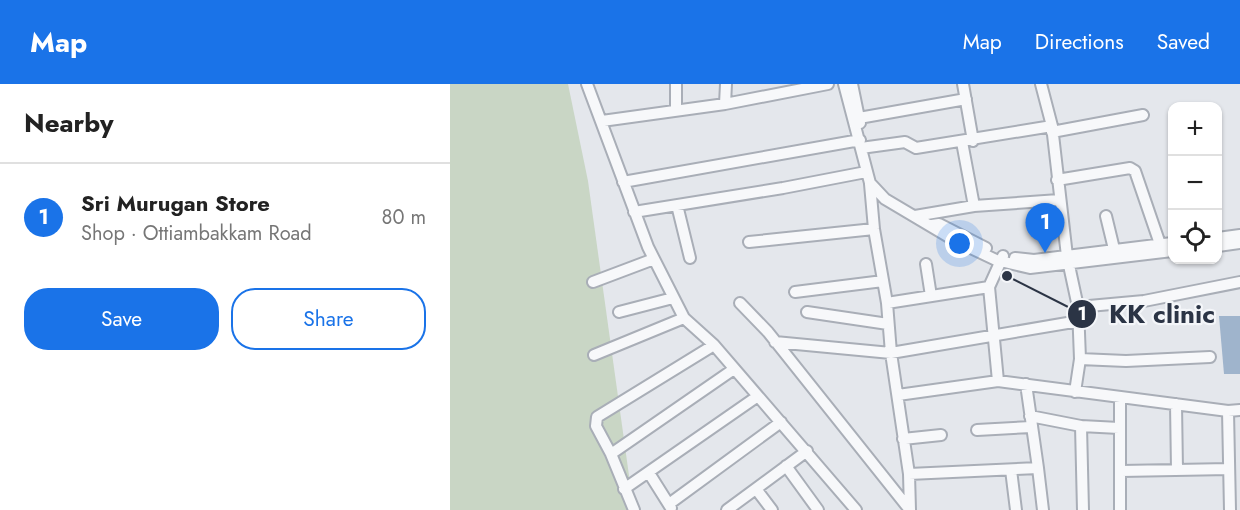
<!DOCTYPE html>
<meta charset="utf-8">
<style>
:root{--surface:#fff;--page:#f6f6f6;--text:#222;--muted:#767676;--line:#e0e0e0;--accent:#1a73e8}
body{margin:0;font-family:Jost,sans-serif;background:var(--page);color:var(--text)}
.controls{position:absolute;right:18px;top:18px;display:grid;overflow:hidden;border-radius:12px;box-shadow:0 2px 4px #0004}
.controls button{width:54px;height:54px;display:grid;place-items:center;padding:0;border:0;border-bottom:2px solid var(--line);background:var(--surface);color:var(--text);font:30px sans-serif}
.you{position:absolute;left:510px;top:160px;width:21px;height:21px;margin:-15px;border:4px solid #fff;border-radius:50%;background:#1a73e8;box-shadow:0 0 0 9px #1a73e833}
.badge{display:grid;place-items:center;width:39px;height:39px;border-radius:50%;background:var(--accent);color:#fff;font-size:20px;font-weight:700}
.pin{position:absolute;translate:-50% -50px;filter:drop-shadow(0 2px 3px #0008)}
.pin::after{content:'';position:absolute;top:32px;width:21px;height:18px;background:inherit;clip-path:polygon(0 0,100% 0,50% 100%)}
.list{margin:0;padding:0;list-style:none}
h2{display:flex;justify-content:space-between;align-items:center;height:78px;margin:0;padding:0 24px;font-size:26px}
h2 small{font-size:20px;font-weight:400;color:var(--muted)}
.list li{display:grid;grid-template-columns:39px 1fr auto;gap:18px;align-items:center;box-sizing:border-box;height:108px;padding:0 24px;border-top:2px solid var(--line)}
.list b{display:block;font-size:22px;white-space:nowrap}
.list p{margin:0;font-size:20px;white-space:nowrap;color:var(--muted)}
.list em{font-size:20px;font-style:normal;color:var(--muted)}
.actions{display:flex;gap:12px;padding:18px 24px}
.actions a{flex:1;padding:14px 0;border:2px solid var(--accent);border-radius:24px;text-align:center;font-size:21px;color:var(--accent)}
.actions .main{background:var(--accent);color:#fff}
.icon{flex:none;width:33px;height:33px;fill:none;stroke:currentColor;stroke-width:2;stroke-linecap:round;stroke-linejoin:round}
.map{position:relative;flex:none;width:790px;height:426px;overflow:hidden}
header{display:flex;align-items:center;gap:36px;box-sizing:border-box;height:84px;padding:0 30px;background:var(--accent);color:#fff}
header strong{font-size:28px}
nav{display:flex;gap:33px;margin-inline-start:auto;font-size:21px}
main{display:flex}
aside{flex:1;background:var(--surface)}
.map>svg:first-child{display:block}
.green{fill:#c9d6c5}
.water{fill:#9fb4cc}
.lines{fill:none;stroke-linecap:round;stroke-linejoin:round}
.minor-casing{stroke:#a9aeb7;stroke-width:14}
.minor{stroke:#f7f8fa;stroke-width:10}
.leader{fill:none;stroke:#2b3445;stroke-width:2}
.callout-dot{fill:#2b3445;stroke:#f4f6f9;stroke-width:2}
.mark-label{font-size:18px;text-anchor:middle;font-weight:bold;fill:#fff}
.callout-label{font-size:26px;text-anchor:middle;font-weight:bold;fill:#2b3445;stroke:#f4f6f9;stroke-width:4.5;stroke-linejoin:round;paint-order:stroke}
</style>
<header>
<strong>Map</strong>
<nav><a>Map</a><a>Directions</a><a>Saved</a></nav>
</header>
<main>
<aside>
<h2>Nearby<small></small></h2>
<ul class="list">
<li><span class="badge">1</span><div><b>Sri Murugan Store</b><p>Shop · Ottiambakkam Road</p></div><em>80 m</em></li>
</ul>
<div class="actions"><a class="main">Save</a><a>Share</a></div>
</aside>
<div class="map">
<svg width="790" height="426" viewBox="0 0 790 426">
<rect width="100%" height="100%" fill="#e4e7ec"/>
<path class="green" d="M0,0h118l20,97 44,316 -3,13h-179z"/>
<path class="water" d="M769,232h21v58h-16z"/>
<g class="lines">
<defs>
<path id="minor" d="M137,0l61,163 36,71 30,27 142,165
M226,0v26
M394,0l26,99 15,16 69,41 42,20 34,8 142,-17
M402,0l8,39
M513,0l10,57
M591,0l11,42 15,130 11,51 2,52 -5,33
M275,20l1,-20
M409,34l107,-19
M152,37l123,-17 103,-20
M602,48l91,-17
M512,58l12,64
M411,64l44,-6 11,6 136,-22
M607,96l73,-12 5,3 25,73
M173,98l237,-42
M420,100l4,45 13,74 4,50 18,121 1,36
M227,121l13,53
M184,128l149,-24 83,-16
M465,132l59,-10 85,-6
M656,132l8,33
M482,141l7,-1 47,24
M768,154l22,-3
M299,158l125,-13
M768,162l22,-3
M565,174l19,2 138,-17
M476,180l5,32
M143,198l61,-23
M345,208l88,-11
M290,219l28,29 142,178
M437,219l102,-16
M628,223l66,-6 96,-19
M169,228l54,-14
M357,228l81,12
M325,258l116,11 188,-32
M144,271l90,-37
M630,275l46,2 84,-4
M548,297l-9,-94 14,-31
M448,311l100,-14 230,30 12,-1
M670,313v113
M726,320l1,66
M778,327l2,99
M580,332l51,10 2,84
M631,342l38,2
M527,346l54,-3
M453,355l38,-4
M161,370l123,-85
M336,382l32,44
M588,384l5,42
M561,386l5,40
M671,387l108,-2
M199,389l22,35
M459,390l129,-6 -12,-84
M174,405l134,-93
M306,405l16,21
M219,420l112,-82
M184,426l-23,-56 -15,-28 1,-9 117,-72
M277,426l80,-59"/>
</defs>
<use href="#minor" class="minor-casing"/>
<use href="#minor" class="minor"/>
</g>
<path class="leader" d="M557 192L632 230"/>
<g class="callout-dot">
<circle cx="557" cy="192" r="6"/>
<circle cx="632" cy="230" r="15"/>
</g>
<g class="mark-label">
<text x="632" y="236">1</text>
</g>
<g class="callout-label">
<text x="712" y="239">KK clinic</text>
</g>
</svg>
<div class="controls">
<button>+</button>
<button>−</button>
<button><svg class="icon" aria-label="locate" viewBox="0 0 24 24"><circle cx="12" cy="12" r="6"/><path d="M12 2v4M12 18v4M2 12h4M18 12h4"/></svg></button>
</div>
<div class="you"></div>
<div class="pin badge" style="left:595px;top:169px">1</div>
</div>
</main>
